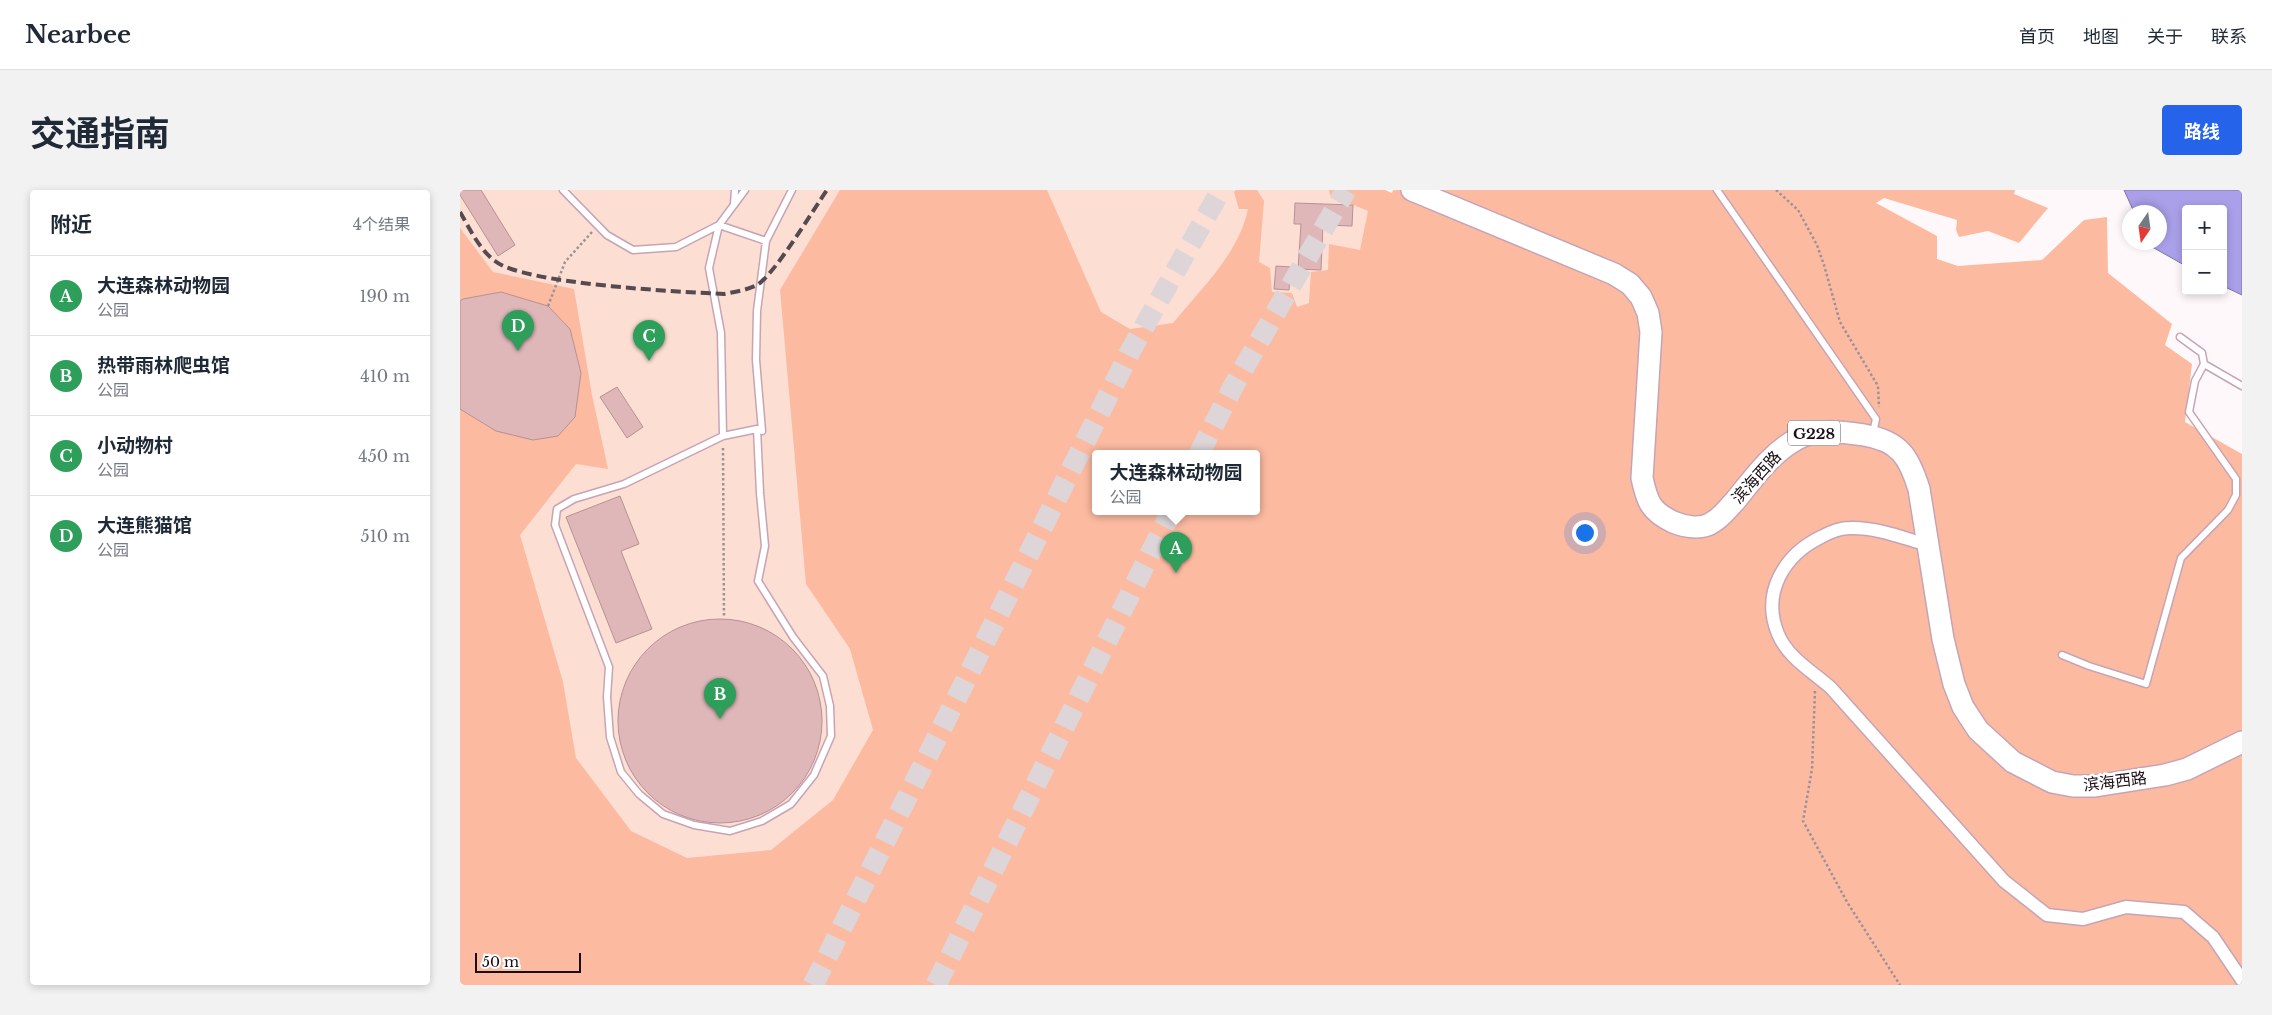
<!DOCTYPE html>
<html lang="zh">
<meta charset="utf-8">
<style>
:root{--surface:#fff;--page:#f2f2f3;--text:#1f2937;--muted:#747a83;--line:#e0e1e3;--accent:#2563eb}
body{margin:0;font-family:"Libre Baskerville","Noto Sans SC",serif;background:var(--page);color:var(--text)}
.controls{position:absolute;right:15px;top:15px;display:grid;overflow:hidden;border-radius:5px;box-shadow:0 2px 8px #0003}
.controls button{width:45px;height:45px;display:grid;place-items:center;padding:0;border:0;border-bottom:1px solid var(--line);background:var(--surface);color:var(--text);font:25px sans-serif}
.compass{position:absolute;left:1662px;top:15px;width:45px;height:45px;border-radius:50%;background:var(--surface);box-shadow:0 2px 8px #0003;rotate:193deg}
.scale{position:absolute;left:15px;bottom:12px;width:106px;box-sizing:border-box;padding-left:5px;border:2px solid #1a0e14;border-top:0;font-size:14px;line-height:18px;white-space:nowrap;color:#1a0e14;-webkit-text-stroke:4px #fff;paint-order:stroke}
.you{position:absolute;left:1124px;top:342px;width:18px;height:18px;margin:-12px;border:4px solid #fff;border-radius:50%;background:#1a73e8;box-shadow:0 0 0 8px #1a73e833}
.badge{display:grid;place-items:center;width:32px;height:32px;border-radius:50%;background:var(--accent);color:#fff;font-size:16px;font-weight:700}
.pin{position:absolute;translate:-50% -41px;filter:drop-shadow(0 1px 2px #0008)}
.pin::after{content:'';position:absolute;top:26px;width:18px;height:15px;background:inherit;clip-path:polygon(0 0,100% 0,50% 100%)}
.popup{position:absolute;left:632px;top:260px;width:168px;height:65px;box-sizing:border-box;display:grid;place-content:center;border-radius:5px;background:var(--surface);filter:drop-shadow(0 1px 4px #0005);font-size:16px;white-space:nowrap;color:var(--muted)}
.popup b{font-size:19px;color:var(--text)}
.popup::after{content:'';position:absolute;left:50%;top:100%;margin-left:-10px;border:10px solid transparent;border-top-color:var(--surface)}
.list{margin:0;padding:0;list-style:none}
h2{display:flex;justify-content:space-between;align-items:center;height:65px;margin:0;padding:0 20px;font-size:21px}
h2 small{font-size:16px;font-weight:400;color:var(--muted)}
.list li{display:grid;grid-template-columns:32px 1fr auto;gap:15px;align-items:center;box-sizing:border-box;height:80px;padding:0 20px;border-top:1px solid var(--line)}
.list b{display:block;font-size:19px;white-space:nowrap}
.list p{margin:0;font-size:16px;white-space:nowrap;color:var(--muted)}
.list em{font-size:16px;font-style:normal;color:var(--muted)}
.map{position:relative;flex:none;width:1782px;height:795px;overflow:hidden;border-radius:5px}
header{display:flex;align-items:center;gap:30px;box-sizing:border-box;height:70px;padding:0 25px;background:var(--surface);border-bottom:1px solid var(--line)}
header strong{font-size:24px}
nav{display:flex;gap:28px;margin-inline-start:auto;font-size:18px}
.intro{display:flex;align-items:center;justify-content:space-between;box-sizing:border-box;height:120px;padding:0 30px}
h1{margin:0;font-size:35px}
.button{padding:12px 22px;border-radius:5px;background:var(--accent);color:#fff;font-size:18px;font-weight:700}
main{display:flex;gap:30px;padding:0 30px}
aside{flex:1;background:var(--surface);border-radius:5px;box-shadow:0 2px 8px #0003}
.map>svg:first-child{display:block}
.green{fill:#fcded2;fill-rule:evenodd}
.forest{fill:#fcbaa1;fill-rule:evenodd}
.water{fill:#a9a0e9;stroke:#7e74a9}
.building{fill:#dfb7b9;stroke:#b79193}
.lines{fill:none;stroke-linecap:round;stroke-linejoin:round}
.trunk-tunnel{stroke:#ddd5d8;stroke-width:21;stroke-dasharray:21 11;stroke-linecap:butt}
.service-casing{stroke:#c6a4b5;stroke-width:9}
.minor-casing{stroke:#c6a4b5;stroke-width:15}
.trunk-casing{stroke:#c6a4b5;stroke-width:24}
.path{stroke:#9b9296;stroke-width:2.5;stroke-dasharray:2.5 2.5;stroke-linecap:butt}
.service{stroke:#fff;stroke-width:6}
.minor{stroke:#fff;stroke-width:12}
.trunk{stroke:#fff;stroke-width:21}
.rail{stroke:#554a4f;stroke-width:4;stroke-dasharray:10 5;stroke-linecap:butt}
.labels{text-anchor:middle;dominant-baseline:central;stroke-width:5;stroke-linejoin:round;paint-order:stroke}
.shield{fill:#fff;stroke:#5f565a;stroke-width:1}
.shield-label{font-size:15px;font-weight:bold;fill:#1a0e14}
.street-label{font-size:16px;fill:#1a0e14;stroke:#fff}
</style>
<header>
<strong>Nearbee</strong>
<nav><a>首页</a><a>地图</a><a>关于</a><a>联系</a></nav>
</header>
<div class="intro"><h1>交通指南</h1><a class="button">路线</a></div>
<main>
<aside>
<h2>附近<small>4个结果</small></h2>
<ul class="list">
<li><span class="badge" style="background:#2e9e5b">A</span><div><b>大连森林动物园</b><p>公园</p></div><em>190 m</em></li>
<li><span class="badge" style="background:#2e9e5b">B</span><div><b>热带雨林爬虫馆</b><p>公园</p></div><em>410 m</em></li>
<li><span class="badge" style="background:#2e9e5b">C</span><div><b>小动物村</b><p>公园</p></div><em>450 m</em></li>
<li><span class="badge" style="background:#2e9e5b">D</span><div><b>大连熊猫馆</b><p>公园</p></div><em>510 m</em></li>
</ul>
</aside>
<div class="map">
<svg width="1782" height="795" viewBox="0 0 1782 795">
<rect width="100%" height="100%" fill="#fff8fb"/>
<path class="green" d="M0,0h875l283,112 27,239 -1185,444zM636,264h160v58h-160z"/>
<path class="forest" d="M380,0h207l54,122 29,17 43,-6c29,-35 66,-70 75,-114h-9l-5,-17 2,-2h21l7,11 -5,61 11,6 2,24 20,1 5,14 12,-4 2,-31 17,-2 1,-26 31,6 8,-39 -38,-16 -1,-5h56l7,3 1,-3h622l-1,4 34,14 -29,35 -31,-12 -29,6 -3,-7 1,-10 -73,-22 -8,5 61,33v23l21,7 84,-6 42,-40 23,-3 1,56 64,51 -7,21 27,19 -7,58 57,32v531h-1782v-757l33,44 81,17 18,106 16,74 -32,-5 -56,71 43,147 13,76 55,73 56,27 84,-8 62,-50 40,-70 -23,-81 -44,-65 -26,-294zM636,264h160v58h-160z"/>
<path class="water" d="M1664,0h118v105l-19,-9v-77h-37v57l-41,-23 15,-1v-30h-26z"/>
<path class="building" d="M0,0h21l34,55 -17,11 -38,-61z
M835,13l58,2 -1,21 -29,-1 -2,45 -23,-1 3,-45h-7z
M816,76l15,1 -2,23 -15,-1z
M41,102l47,14 22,23 11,44 -6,44 -17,19 -25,4 -37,-9 -36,-22v-108l3,-2z
M157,197l26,40 -16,11 -27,-41z
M160,306l19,48 -18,7 31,78 -36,14 -50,-126z
M158 531a102 102 0 1 1 204 0a102 102 0 1 1-204 0Z"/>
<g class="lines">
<path class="trunk-tunnel" d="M739,264l35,-69 112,-195
M353,795l318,-635 90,-160
M476,795l235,-473"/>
<defs>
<path id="service" d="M103,0l44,45 26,15 43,-3 43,-22 26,-35
M1257,0l159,229 -3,14
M274,14l1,-14
M1720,147l22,16 2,11 38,22
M297,239l3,64 5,53 -7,35 35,56 30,39 7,30 1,30 -17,39 -23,29 -29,17 -32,10 -36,-6 -31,-11 -24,-20 -18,-22 -11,-35 -3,-40 2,-30 -54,-142 2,-16 17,-10 50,-15 99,-48z
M302,241l-6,-71 1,-49 9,-70
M263,246l-2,-103 -12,-65 10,-43 47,16 26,-51
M1602,465l27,11 57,18 35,-126 47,-48 8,-15v-16l-47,-67 6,-31 9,-17"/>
<path id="minor" d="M1468,355c-25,-7 -52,-18 -78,-17 -10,0 -20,4 -29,9 -37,18 -60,56 -43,97 10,24 34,37 53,54l173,193 43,34 36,4 43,-12 58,5 29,25 29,43"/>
<path id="trunk" d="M952,0l202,84 16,10 11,13 7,16 3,19 -9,146c5,23 8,33 31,44 12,5 29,8 40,0 9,-5 15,-14 22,-21 18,-22 36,-48 62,-62 19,-11 46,-7 67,-4 36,6 45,22 55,54l24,150 11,45 9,23 15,23 35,32 39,20 21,4h22l70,-11 22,-6 55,-27"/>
</defs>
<use href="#service" class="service-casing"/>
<use href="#minor" class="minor-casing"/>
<use href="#trunk" class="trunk-casing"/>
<path class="path" d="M1316,0l22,20 19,35 7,20 16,57 38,64 1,21
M88,116l17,-44 27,-30
M263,258l1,170
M1355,501l-3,78 -9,52 44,81 53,83"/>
<use href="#service" class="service"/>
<use href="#minor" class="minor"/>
<use href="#trunk" class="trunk"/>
<path class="rail" d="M0,22c10,17 19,37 35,49 28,23 186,31 229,33 11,-2 23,-4 33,-9 18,-11 56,-75 70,-95"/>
</g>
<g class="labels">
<rect class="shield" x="1328" y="230.5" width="52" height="25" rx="4"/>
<g class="shield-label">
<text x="1354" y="243">G228</text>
</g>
<g class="street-label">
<text transform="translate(1296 287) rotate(-48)">滨海西路</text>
<text transform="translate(1655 591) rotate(-7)">滨海西路</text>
</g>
</g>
</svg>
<div class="controls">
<button>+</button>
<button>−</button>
</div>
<svg class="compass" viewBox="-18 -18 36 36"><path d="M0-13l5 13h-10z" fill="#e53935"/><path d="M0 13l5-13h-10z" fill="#747a83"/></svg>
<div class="scale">50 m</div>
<div class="you"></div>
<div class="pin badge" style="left:716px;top:383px;background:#2e9e5b">A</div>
<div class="popup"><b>大连森林动物园</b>公园</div>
<div class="pin badge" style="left:260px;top:529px;background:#2e9e5b">B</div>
<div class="pin badge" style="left:189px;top:171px;background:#2e9e5b">C</div>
<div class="pin badge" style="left:58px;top:161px;background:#2e9e5b">D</div>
</div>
</main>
